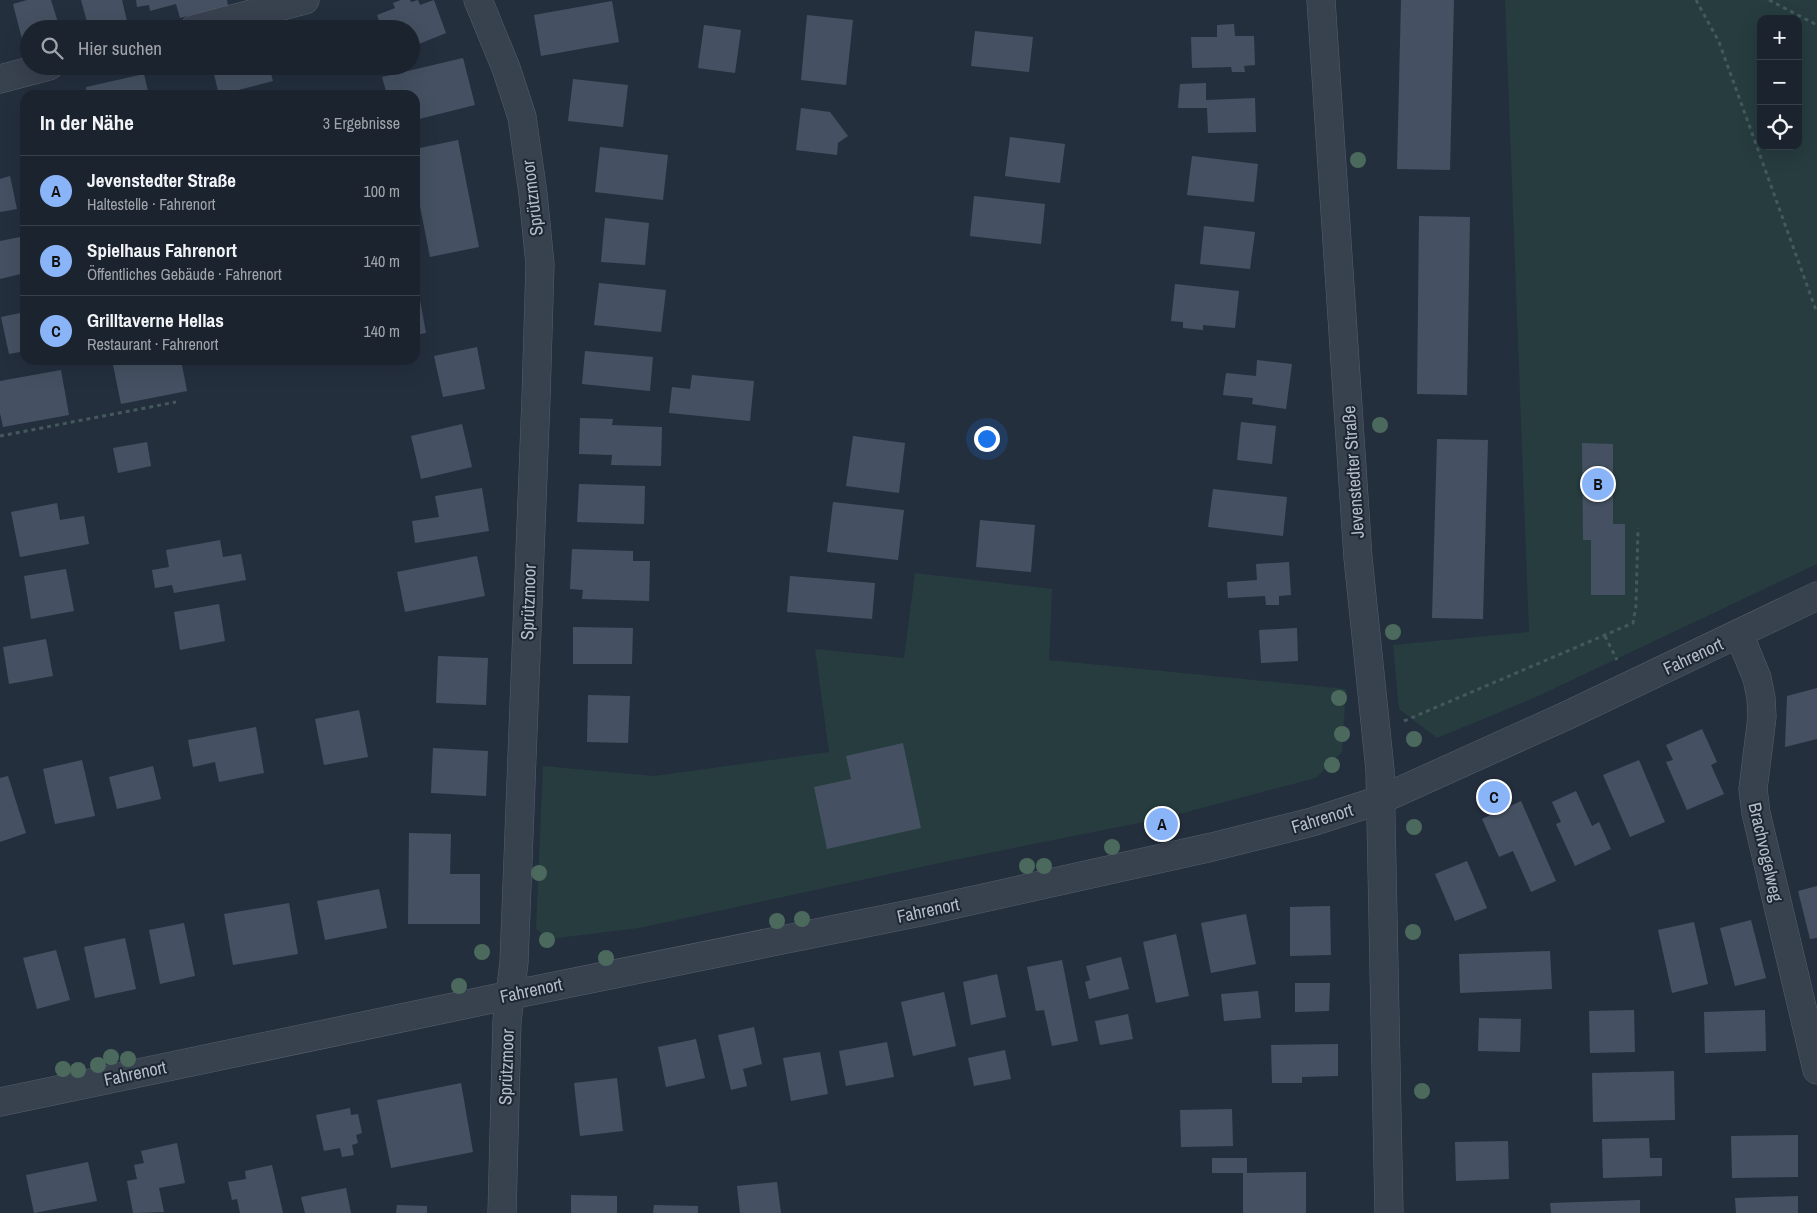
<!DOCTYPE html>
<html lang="de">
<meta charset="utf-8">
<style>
:root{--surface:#1b232e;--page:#282f3a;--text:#f1f3f6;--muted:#a0a4aa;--line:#39404a;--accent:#8ab4f8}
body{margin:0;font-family:"Archivo Narrow",sans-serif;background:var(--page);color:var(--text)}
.controls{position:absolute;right:15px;top:15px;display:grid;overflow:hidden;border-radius:10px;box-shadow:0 5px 20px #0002}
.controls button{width:45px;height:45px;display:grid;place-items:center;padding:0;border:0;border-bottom:1px solid var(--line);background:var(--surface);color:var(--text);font:25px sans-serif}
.you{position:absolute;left:986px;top:438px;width:18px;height:18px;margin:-12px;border:4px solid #fff;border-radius:50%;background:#1a73e8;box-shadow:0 0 0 8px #1a73e833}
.badge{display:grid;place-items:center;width:32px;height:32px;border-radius:50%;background:var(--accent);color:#111;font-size:16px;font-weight:700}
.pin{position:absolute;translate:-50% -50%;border:2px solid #fff;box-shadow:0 1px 5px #0006}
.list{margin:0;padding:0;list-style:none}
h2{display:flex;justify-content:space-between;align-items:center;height:65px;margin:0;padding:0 20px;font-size:21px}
h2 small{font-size:16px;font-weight:400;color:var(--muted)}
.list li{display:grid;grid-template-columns:32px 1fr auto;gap:15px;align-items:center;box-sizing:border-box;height:70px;padding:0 20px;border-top:1px solid var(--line)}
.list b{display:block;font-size:19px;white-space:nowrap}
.list p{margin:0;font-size:16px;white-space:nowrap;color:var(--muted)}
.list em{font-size:16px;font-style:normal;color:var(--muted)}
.icon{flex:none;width:28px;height:28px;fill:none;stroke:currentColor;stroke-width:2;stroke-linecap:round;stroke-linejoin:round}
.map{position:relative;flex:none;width:1817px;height:1213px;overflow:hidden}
.search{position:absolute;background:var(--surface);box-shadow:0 5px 20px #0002;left:20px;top:20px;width:400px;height:55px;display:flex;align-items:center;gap:12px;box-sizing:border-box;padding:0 18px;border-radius:28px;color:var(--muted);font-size:19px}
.panel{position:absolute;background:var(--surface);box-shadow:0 5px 20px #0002;left:20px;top:90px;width:400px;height:275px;border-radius:15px}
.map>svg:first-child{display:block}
.green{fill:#263c3f;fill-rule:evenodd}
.building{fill:#455162}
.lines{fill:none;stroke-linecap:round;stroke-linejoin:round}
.minor-casing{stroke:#565f6c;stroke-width:29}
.tertiary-casing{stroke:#565f6c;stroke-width:29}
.path{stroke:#44595c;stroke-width:3;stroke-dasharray:4 4;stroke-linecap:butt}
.minor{stroke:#38414e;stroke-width:28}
.tertiary{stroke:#38414e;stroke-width:28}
.tree{fill:#4b6a5d}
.labels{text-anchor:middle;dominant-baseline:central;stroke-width:4;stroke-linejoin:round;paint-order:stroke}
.street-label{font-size:18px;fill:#b4bcc9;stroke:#1d2633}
</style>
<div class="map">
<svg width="1817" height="1213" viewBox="0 0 1817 1213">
<rect width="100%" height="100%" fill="#242f3e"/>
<path class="green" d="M1505,0h312v564l-283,134 -97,40 -38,-29 -6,-64 136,-13zM1761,19h37v127h-37z
M915,573l137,16 -3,71 297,29 -4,63 -26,26 -152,40 -215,43 -310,67 -90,11 -13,-10 7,-163 111,10 175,-24 -14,-103 89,9z"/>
<path class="building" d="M27,0h24l9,29h-31v17l-5,1 -11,-43z
M81,0h41l5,21 -29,8h-9z
M136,0h91l1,6 -48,12 -4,-14 -26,7 -1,-6 -12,2z
M401,0h9l1,2 7,-2 2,5 14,-5 12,33 -32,13 -3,-3v-14h-29l-5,-14 18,-7 -2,-5z
M1401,0h53l-4,170 -53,-1z
M612,1l7,41 -78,14 -7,-41z
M807,15l46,5 -7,65 -45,-5z
M1234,24l1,12h19l1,29 -11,1 1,6h-13l-1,-5 -39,1 -1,-31h26v-12z
M704,25l37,5 -6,43 -37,-5z
M975,31l58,6 -4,35 -58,-6z
M463,58l12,47 -60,15v-25h-28l-5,-18z
M212,66h57l4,15 -54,14z
M144,74l5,21h-62l-1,-8z
M573,79l55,6 -5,42 -55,-6z
M1206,83v17l49,-2 1,34 -48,1 -1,-25h-29l2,-24z
M801,108l29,4 18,24 -10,7 -1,12 -41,-5z
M1010,137l55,7 -5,39 -55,-7z
M458,140l21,107 -49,10 -15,-76v-32z
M600,147l68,8 -5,45 -68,-8z
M1192,156l66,8 -4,38 -67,-7z
M10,176l7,33 -17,3v-33z
M974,196l71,8 -4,40 -71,-8z
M1419,216l51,1 -3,178 -50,-1z
M605,218l44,5 -4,42 -44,-3z
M1204,226l51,6 -5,37 -50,-5z
M25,236v37l-25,6v-38z
M599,283l67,7 -5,42 -67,-7z
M1175,284l64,7 -4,37 -32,-3v5l-20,-2v-6l-12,-1z
M415,289h3l8,44 -11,2z
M25,312v39l-16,3 -8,-37z
M477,347l8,42 -42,8 -9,-41z
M585,351l68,6 -3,34 -68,-7z
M112,360h69l6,31 -66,13z
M1257,360l35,4 -6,45 -34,-5 1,-6 -30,-3 3,-22 30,3z
M61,370l8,45 -66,12 -3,-14v-32z
M692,375l62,6 -4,40 -81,-8 3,-26 18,2z
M580,418l33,1 -1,6 50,2 -1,39 -50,-1 1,-10 -33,-1z
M1241,422l35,4 -4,38 -35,-4z
M462,424l10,43 -51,12 -10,-43z
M853,436l52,7 -6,50 -53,-7z
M1437,439l51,1 -5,179 -51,-1z
M147,442l4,24 -33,7 -5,-25z
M1582,443l31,1v80h12v71h-34v-55h-8z
M579,484l66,2 -1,38 -67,-2z
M482,488l7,43 -74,12 -3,-22 27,-4 -4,-21z
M1213,489l74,8 -4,39 -75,-9z
M833,502l71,8 -6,50 -71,-8z
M57,503l3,17 24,-4 5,28 -69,13 -9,-45z
M980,520l55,5 -4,47 -55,-5z
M220,540l3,17 18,-3 5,26 -72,13 -2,-8 -17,3 -3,-18 17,-3 -3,-17z
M572,549l61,2v10h17l-1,40 -67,-2 1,-9 -13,-1z
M477,556l8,40 -80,16 -8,-40z
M1289,562l2,33 -12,1v9h-13l-1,-9 -37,2 -1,-16 30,-2 -1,-16z
M66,569l8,42 -43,8 -7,-43z
M790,576l85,7 -3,36 -85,-7z
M219,604l6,37 -45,9 -6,-38z
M573,627l60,1 -1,36h-59z
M1297,628l1,33 -37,2 -2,-33z
M46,639l7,37 -44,8 -6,-37z
M438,656l50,2 -2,47 -50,-2z
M1817,688v51l-32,8 2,-51z
M588,695l42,1 -2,47 -41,-1z
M359,710l9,47 -44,8 -9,-46z
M256,727l8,46 -45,9 -4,-20 -22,5 -5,-27z
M1702,729l15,33 -6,3 13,29 -37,16 -21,-48 7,-2 -7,-15z
M903,743l18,85 -94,21 -13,-62 37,-8 -5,-23z
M433,748l55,3 -2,45 -55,-3z
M82,760l13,56 -40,8 -12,-55z
M1639,760l26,62 -35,15 -27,-62z
M153,766l8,33 -44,10 -8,-32z
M8,776l18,57 -26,9v-64z
M1576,791l16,35 7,-4 12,27 -36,17 -19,-42 5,-2 -9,-20z
M1521,801l35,80 -25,11 -18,-41 -14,6 -17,-38z
M409,833l42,1 -1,40h30v50h-72z
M1467,861l20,47 -32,13 -20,-47z
M1817,886v52l-7,1 -12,-48z
M379,889l8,39 -62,12 -8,-39z
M289,903l9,51 -65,11 -9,-51z
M1330,906l1,49 -41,1v-49z
M1246,914l10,50 -45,9 -10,-50z
M1751,920l15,58 -31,8 -15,-58z
M1694,922l14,62 -36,9 -14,-63z
M184,923l11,53 -35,8 -11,-54z
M1176,934l13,62 -33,7 -13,-61z
M125,938l11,51 -41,9 -11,-51z
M56,950l14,50 -33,9 -14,-51z
M1550,951l2,38 -92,4 -1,-39z
M1121,957l8,32 -40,10 -4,-17 5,-2 -4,-14z
M1062,960l16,81 -26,5 -8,-36 -8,1 -9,-44z
M997,974l9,43 -35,8 -8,-43z
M1295,983h35l-1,28 -34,1z
M1258,991l3,27 -37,3 -3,-27z
M944,992l12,54 -43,10 -12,-54z
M1634,1010l1,42 -45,1 -1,-42z
M1765,1010l1,41 -61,2 -1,-41z
M1128,1014l5,25 -33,6 -5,-24z
M1479,1018l42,1 -1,33 -42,-1z
M754,1027l8,37 -19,5 4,17 -16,4 -13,-55z
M696,1039l9,39 -39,9 -8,-40z
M887,1042l7,35 -48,9 -7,-35z
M1338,1044v32l-36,1v6h-30l-1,-38z
M1005,1050l6,29 -37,7 -6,-28z
M820,1052l8,42 -37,7 -8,-43z
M1674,1071l1,49 -82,2 -1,-49z
M617,1078l6,53 -43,5 -6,-53z
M461,1083l12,69 -82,16 -14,-68z
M350,1108l1,7 7,-1 4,19 -6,2 2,8 -6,2 2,10 -12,2 -2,-9 -16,3 -8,-36z
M1232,1109l1,37 -52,1 -1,-37z
M1798,1135v42l-66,1 -1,-42z
M1649,1138l1,20h12v18l-59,2 -1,-39z
M1508,1141l1,38 -53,2 -1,-39z
M177,1143l8,40 -26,5 5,24 -31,1 -6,-32 10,-2 -3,-14 10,-2 -3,-12z
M1212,1158h35v15l59,-1v41h-63v-40h-31z
M88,1162l9,39 -63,12 -8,-38z
M272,1165l11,48h-43l-3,-14 -5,1 -4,-18 18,-3 -1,-8z
M777,1182l4,31h-41l-3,-27z
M346,1188l5,25h-46l-4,-16z
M571,1195l46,1v17h-46z
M1798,1196v17h-62l-1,-15z
M1640,1200v13h-89l-1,-10z
M397,1205l30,1v7h-31z
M654,1205l44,1v7h-45z"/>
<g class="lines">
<defs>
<path id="minor" d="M478,0l28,68 16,49 11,77 7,70 -4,134 -22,564 -7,59 -5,192
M1321,0l37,558 22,212 9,443
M194,29l111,-29
M0,79l49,-13
M1739,634l18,44 4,20 1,19 -9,72 3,24 61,257"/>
<path id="tertiary" d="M0,1102l511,-107 414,-84 287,-64 100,-25 68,-22 188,-85 249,-119"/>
</defs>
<use href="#minor" class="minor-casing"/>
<use href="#tertiary" class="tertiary-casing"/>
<path class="path" d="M1696,0l23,42 98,271
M1769,0l48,25
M0,436l176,-34
M1605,636l12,24
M1404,721l229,-98 3,-17 2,-78"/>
<use href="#minor" class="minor"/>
<use href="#tertiary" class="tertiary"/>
</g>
<g class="tree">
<circle cx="1358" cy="160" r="8"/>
<circle cx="1380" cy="425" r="8"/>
<circle cx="1393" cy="632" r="8"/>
<circle cx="1339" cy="698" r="8"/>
<circle cx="1342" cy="734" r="8"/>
<circle cx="1414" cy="739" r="8"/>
<circle cx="1332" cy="765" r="8"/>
<circle cx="1414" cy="827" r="8"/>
<circle cx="1112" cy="847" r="8"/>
<circle cx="1027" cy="866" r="8"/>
<circle cx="1044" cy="866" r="8"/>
<circle cx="539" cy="873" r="8"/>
<circle cx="802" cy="919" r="8"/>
<circle cx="777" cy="921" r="8"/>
<circle cx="1413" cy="932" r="8"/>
<circle cx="547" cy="940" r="8"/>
<circle cx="482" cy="952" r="8"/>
<circle cx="606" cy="958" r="8"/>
<circle cx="459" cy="986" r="8"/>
<circle cx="111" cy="1057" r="8"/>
<circle cx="128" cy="1059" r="8"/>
<circle cx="98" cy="1065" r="8"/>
<circle cx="63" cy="1069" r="8"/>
<circle cx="78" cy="1070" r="8"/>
<circle cx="1422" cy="1091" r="8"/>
</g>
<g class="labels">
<g class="street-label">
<text transform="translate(532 198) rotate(-97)">Sprützmoor</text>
<text transform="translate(1353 472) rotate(-94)">Jevenstedter Straße</text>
<text transform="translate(528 602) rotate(-88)">Sprützmoor</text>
<text transform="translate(1693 656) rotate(-25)">Fahrenort</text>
<text transform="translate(1322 818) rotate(-17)">Fahrenort</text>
<text transform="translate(1766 852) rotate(77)">Brachvogelweg</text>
<text transform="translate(928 910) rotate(-12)">Fahrenort</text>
<text transform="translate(531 990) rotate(-12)">Fahrenort</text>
<text transform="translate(506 1067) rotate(-88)">Sprützmoor</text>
<text transform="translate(135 1073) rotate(-12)">Fahrenort</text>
</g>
</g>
</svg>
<div class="controls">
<button>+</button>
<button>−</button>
<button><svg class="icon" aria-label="locate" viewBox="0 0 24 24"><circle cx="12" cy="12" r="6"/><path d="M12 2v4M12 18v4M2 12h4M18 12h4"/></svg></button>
</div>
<div class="you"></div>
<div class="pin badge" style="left:1162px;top:824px">A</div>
<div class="pin badge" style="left:1598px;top:484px">B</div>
<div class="pin badge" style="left:1494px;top:797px">C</div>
<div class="search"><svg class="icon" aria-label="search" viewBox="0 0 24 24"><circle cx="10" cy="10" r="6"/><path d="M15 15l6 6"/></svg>Hier suchen</div>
<section class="panel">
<h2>In der Nähe<small>3 Ergebnisse</small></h2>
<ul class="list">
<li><span class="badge">A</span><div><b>Jevenstedter Straße</b><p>Haltestelle · Fahrenort</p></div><em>100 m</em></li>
<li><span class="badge">B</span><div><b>Spielhaus Fahrenort</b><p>Öffentliches Gebäude · Fahrenort</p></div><em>140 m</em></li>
<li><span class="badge">C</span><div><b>Grilltaverne Hellas</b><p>Restaurant · Fahrenort</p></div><em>140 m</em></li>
</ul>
</section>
</div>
